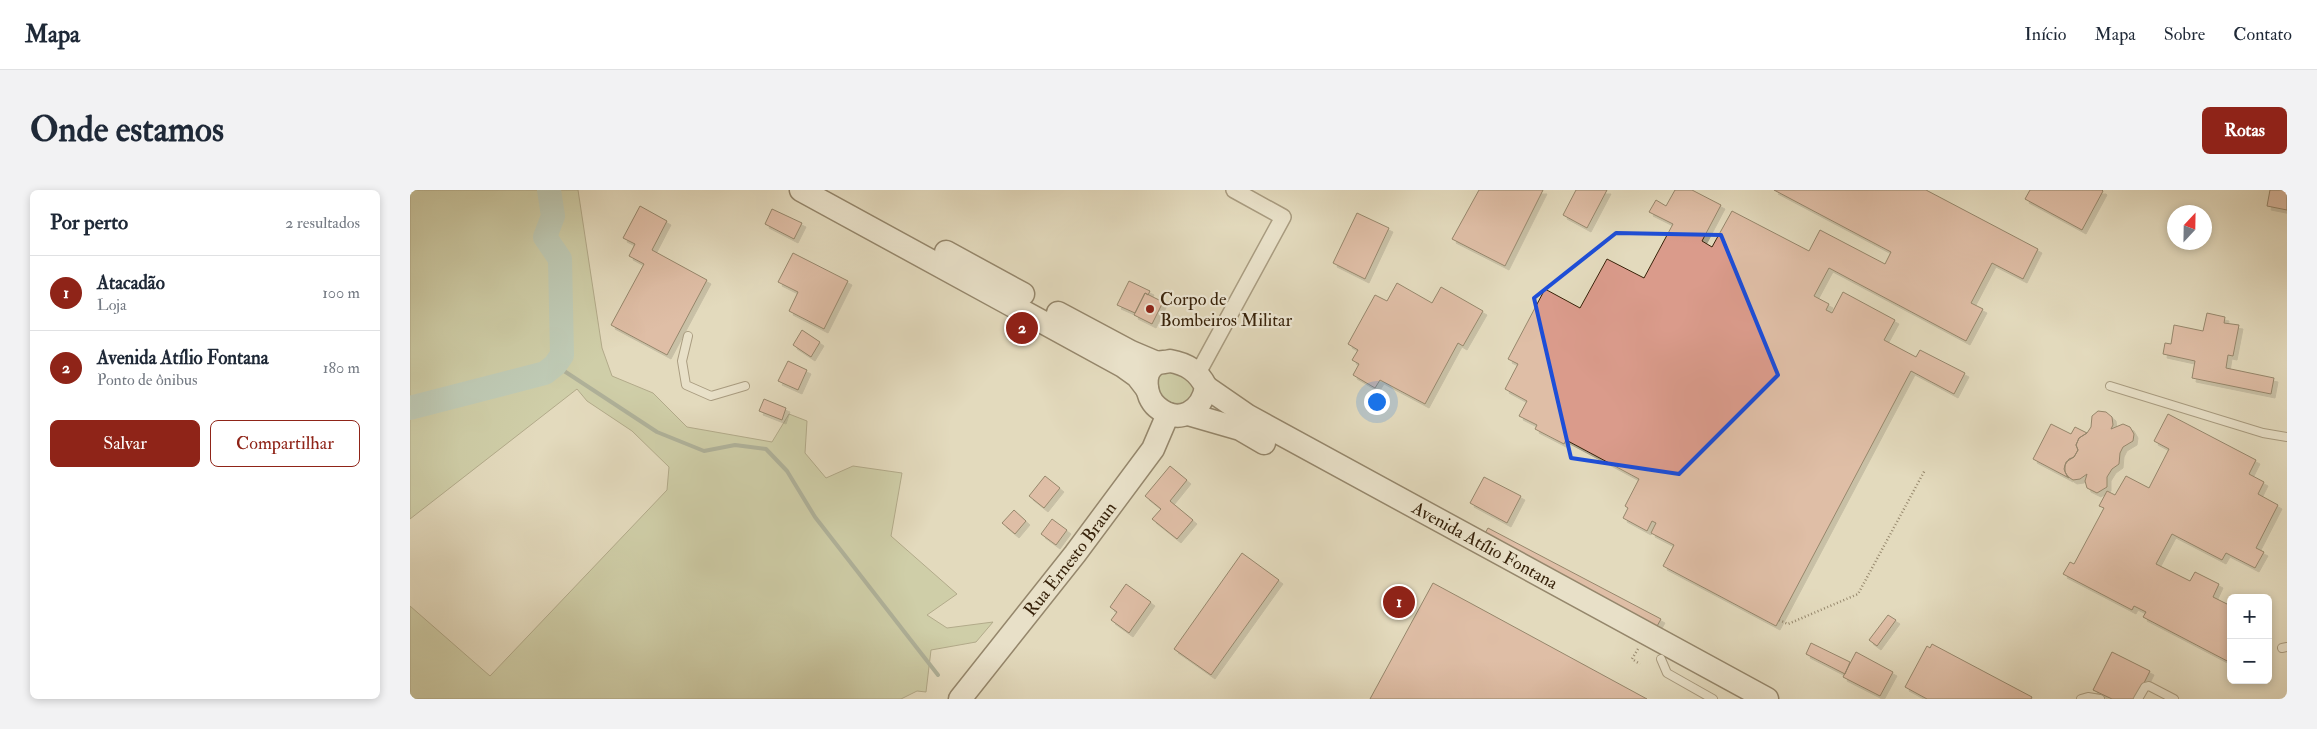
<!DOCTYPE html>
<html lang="pt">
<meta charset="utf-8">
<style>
:root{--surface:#fff;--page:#f2f2f3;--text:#1f2937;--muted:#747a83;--line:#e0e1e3;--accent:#8f2418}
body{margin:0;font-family:"IM FELL Double Pica",serif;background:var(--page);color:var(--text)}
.controls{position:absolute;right:15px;bottom:15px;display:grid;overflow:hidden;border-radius:8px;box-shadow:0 2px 8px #0003}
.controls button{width:45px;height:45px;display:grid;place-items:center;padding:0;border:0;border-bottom:1px solid var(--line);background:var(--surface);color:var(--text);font:25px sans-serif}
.compass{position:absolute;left:1757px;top:15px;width:45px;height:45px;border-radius:50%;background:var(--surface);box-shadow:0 2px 8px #0003;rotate:22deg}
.you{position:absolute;left:966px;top:211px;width:18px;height:18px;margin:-12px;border:4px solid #fff;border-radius:50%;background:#1a73e8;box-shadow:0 0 0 8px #1a73e833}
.badge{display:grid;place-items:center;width:32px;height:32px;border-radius:50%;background:var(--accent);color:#fff;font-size:16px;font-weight:700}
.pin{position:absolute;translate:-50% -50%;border:2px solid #fff;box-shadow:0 1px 5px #0006}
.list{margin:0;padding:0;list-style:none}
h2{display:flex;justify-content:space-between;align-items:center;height:65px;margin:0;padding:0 20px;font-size:21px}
h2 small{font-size:16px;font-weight:400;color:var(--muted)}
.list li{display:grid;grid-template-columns:32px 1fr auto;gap:15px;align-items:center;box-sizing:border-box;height:75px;padding:0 20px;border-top:1px solid var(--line)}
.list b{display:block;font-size:19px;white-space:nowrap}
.list p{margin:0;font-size:16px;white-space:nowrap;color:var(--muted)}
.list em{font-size:16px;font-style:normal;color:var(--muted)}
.actions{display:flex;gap:10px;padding:15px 20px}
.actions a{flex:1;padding:11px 0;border:1px solid var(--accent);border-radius:8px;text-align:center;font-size:18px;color:var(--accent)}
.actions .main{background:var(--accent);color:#fff}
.map{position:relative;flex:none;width:1877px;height:509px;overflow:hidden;border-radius:8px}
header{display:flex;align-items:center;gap:30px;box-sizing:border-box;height:70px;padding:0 25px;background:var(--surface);border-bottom:1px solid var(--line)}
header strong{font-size:24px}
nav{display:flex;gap:28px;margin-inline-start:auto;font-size:18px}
.intro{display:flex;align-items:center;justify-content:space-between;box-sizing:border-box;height:120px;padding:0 30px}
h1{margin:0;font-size:35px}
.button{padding:12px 22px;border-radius:8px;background:var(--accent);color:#fff;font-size:18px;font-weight:700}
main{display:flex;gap:30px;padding:0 30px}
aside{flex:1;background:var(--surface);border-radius:8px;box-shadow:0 2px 8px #0003}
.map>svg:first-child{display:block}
.green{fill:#b6be8f;stroke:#76704c}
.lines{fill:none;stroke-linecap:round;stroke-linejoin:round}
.stream{stroke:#6f7e6e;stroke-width:4}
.river{stroke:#95bbb0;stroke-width:24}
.building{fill:#da9b8b;stroke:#37220a;filter:url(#shadow)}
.lane-casing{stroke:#625037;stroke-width:10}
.street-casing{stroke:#625037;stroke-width:18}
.secondary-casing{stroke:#37220a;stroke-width:25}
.path{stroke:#37220a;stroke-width:2.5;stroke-dasharray:1 2.5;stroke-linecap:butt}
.lane{stroke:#ede7d4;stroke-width:8}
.street{stroke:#ede7d4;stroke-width:15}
.secondary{stroke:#ede7d4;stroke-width:22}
.marked{fill:none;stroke:#1d4ed8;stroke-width:4;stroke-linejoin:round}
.poi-dot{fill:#8f2418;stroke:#ede7d4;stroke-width:2}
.labels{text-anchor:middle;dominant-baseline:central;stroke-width:4.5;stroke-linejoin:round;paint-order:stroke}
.poi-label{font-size:18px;fill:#37220a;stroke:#ede7d4;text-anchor:start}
.street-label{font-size:18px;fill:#37220a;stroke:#ede7d4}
</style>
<header>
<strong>Mapa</strong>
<nav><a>Início</a><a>Mapa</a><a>Sobre</a><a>Contato</a></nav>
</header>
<div class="intro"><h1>Onde estamos</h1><a class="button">Rotas</a></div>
<main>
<aside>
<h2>Por perto<small>2 resultados</small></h2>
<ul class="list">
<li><span class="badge">1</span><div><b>Atacadão</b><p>Loja</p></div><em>100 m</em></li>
<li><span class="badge">2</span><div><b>Avenida Atílio Fontana</b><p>Ponto de ônibus</p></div><em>180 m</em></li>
</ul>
<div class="actions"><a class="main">Salvar</a><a>Compartilhar</a></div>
</aside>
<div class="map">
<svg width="1877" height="509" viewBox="0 0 1877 509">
<defs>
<filter id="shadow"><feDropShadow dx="4" dy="4" stdDeviation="0" flood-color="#0004"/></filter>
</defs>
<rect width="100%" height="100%" fill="#e3dabd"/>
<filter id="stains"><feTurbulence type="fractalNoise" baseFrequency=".004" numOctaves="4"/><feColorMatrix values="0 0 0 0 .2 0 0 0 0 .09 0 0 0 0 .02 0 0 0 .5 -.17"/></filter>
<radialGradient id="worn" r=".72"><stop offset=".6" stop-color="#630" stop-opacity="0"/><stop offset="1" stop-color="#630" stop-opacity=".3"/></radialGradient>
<path class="green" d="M0,0h168l24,158 10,28 41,17 34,34 85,15 17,-28 18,7 -2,32 21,25 27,-12 49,7 -11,63 66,58 -30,21 20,13 46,-6 -17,20 -45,8 -5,42 -9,-1 -16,8h-491v-93l80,70 177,-186 2,-23 -37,-36 -45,-30 -10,-12 -167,130z
M767,181l19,16 -2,10c-13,8 -21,9 -34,0l-3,-23z"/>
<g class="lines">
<path class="stream" d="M145,175l102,67 47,19 31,-6 31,4 21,22 28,46 123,158"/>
<path class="river" d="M0,218l135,-35 10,-8 7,-10 -2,-96 -15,-22 8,-21 -4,-26"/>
</g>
<path class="building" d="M1069,0h64l-38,76 -53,-27z
M1166,0h31l-20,38 -24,-13z
M1265,0h17l29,15 -19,36 10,6 20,-36 77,40 11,-21 65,34 6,-12 -117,-62h152l112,59 -15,30 -31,-16 -21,40 12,6 -17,32 -137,-73 -15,28 15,8 -3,6 6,3 11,-21 52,28 -11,20 32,17 4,-7 45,23 -11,21 -43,-23 -135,255 -113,-60 11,-21 -23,-12 5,-10 -4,-2 -5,10 -24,-13 5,-10 -3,-2 14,-27 -73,-39 -2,4 -29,-15 2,-4 -18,-9 8,-15 -22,-12 13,-25 -10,-5 37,-70 35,19 27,-49 37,19 29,-54 -24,-12 7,-12 10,6z
M1620,0h72l1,1 -21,39 -57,-31z
M1860,0h17v20l-20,-4z
M230,16l27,15 -15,29 55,30 -40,75 -56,-30 33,-61 -15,-8 6,-12 -12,-6z
M362,19l30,14 -8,16 -29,-15z
M947,23l32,15 -24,51 -32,-16z
M383,63l55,28 -24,48 -35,-18 9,-19 -20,-10z
M719,91l21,10 -2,4 -3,-2 -10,20 -18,-8z
M987,93l35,20 9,-16 42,24 -20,35 -5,-3 -33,61 -45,-24 -5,8 -22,-13 6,-11 -7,-4 6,-10 -10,-6 27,-49 12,6z
M735,103l18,9 -11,22 -18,-9z
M1797,123l18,4 -1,6 15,2 -6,31 -5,-1 -2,13 48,10 -3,16 -79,-16 3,-17 -32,-7 2,-11 6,1 3,-19 29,6z
M392,140l18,12 -9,15 -18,-12z
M378,171l19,9 -9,20 -20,-9z
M354,209l22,9 -4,12 -23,-9z
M1688,221l8,1 6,5 1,8 -2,4 12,-5 7,3 4,7 -1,7 -10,6 -3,6 -1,11 -7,5 -5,8v10l-10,6 -10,-5 -2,-7 2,-7 -7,5 -7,1 -6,-4 -3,-7 2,-7 8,-5 4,-7 -2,-5 3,-7 8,-5 4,-6 1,-11z
M1758,224l88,46 -7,14 15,8 -6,12 20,11 -22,43 8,4 -9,16 -29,-15 -4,7 -50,-26 -16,30 34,17 5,-9 24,12 -6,13 18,9v57l-88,-46 3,-5 -12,-6 -2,4 -69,-36 7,-12 4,2 30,-56 -5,-2 8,-15 8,4 11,-19 23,12 20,-39 -15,-8z
M1641,234l20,10 4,-7 12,6 -8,5 -3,7 2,5 -4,7 -5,2 -4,6v7l4,6 -36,-19z
M760,276l17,14 -17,21 23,19 -16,19 -25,-20 9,-10 -16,-13z
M635,286l15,12 -16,20 -15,-12z
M1074,287l37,19 -14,27 -37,-20z
M604,320l12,11 -11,13 -13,-11z
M642,329l15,11 -11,15 -15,-11z
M1078,338l173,91 -5,9 -172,-93z
M832,363l37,27 -68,95 -37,-26z
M1023,393l39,21 175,95h-277z
M716,394l25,18 -22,31 -18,-13 6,-8 -7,-5z
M1478,425l8,5 -19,26 -8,-6z
M1401,453l39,19 -5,12 -39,-20z
M1522,454l100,53 -1,2h-104l-22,-12 22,-41 3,2z
M1446,462l37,20 -13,24 -37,-19z
M1702,462l38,19 -14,28h-24l-19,-9z"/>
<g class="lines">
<defs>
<path id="lane" d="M278,146l-6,25 4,24 25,11 34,-10
M1700,196l153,47 24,4
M1872,458l5,-1
M1251,469l6,14 46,26
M1671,509l7,-2 12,2
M1728,509l7,-12 4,-1 25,13"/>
<path id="street" d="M788,183l85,-156 -49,-27"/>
<g id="secondary">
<path d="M391,0l322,176 14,10 10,13"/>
<path d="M536,62l77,42"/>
<path d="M648,123l73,39 26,11"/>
<path d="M760,171c17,3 28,10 36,26 -4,24 -27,39 -49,20 -12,-10 -16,-37 1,-44 4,-1 9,-1 12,-2z"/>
<path id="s1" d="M796,197l42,29 519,283"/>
<path d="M778,224l52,15 24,14"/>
<path id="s2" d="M550,509l115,-145 78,-105 15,-35"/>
</g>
</defs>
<use href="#lane" class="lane-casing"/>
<use href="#street" class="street-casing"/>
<use href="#secondary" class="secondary-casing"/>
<path class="path" d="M1369,430l9,4 70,-30 67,-124
M1228,459l-6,10 8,5"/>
<use href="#lane" class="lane"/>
<use href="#street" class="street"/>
<use href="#secondary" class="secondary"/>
</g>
<path d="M0 0H1877V509H0ZM1206,43l105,2 57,140 -99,99 -108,-16 -37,-160z" fill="#e3dabd" fill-opacity=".55" fill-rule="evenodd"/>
<path class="marked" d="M1206,43l105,2 57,140 -99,99 -108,-16 -37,-160z"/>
<circle class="poi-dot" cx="740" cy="119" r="5"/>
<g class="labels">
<g class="poi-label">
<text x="750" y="109">Corpo de<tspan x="750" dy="21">Bombeiros Militar</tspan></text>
</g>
<g class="street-label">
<text stroke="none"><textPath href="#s1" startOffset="321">Avenida Atílio Fontana</textPath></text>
<text stroke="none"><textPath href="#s2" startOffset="178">Rua Ernesto Braun</textPath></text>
</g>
</g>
<rect width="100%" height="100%" filter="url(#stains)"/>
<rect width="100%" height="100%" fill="url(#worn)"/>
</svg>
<div class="controls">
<button>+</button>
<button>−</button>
</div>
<svg class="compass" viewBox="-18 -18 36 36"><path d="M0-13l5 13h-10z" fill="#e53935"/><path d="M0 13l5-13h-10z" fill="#747a83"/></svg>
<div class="you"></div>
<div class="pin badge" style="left:989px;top:412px">1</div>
<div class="pin badge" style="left:612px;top:138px">2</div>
</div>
</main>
